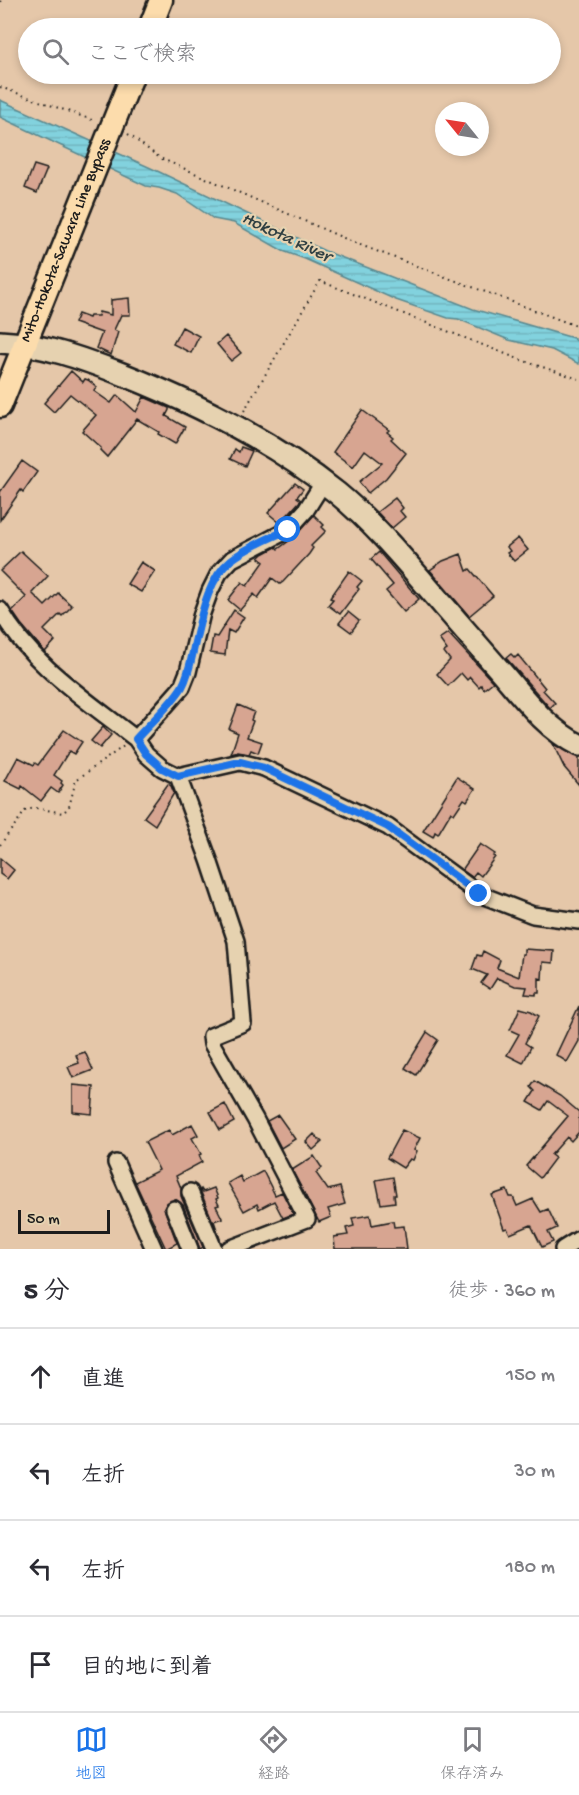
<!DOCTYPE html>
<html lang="ja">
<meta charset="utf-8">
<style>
:root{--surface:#fff;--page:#f7f7f7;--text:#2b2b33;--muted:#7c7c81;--line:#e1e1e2;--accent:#1a73e8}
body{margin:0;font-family:"Gochi Hand","Klee One",sans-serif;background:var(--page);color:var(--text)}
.compass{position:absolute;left:435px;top:102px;width:54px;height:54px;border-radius:50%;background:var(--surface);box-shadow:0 3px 9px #0003;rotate:300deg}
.scale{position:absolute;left:18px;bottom:15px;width:92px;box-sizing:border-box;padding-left:6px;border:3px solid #1c1c1c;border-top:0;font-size:16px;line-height:21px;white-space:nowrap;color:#1c1c1c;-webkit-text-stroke:4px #e6d2b0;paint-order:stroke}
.stop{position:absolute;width:18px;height:18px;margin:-14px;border:4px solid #1a73e8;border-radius:50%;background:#fff}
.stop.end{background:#1a73e8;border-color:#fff;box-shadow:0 2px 6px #0008}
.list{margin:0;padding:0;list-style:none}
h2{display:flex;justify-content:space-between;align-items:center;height:78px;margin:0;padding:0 24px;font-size:26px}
h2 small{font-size:20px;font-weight:400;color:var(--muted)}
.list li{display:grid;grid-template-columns:39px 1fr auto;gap:18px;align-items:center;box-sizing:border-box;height:96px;padding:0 24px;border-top:2px solid var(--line)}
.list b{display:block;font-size:22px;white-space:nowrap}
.list em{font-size:20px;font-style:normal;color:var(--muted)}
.icon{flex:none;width:33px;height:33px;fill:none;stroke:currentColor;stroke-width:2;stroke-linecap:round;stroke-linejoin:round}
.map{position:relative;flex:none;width:579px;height:1249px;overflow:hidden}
.search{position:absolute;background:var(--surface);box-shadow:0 3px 9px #0003;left:18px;right:18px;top:18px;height:66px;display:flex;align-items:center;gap:15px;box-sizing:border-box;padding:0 21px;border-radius:33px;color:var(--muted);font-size:22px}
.sheet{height:462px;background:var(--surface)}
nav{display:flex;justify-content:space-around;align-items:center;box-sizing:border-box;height:84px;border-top:2px solid var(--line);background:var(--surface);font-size:16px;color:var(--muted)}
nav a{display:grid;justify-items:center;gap:3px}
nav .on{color:var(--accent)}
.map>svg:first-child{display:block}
.water{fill:url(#water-rules);stroke:#598990;stroke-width:1.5}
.building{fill:#d7a591;stroke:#1c1c1c;stroke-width:1.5}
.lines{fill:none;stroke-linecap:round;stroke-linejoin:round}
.street-casing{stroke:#1c1c1c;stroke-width:20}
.secondary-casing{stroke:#1c1c1c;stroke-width:26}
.primary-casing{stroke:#1c1c1c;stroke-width:27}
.path{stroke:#1c1c1c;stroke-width:2;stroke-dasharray:1.5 4.5;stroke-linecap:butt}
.street{stroke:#e6d2b0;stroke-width:15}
.secondary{stroke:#e6d2b0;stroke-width:21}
.primary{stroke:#fcdcac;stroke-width:22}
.route{stroke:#1a73e8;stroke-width:8}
.labels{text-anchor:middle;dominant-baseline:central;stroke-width:4.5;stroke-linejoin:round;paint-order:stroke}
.street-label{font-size:16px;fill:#1c1c1c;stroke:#e6d2b0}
.water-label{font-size:18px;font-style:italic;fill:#304043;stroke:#e6d2b0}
</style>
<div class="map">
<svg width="579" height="1249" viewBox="0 0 579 1249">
<defs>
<pattern id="water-rules" width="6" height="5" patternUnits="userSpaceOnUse" patternTransform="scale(1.5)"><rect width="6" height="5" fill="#82d2de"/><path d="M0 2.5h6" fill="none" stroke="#70b4be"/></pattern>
</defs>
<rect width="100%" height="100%" fill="#e5c7a9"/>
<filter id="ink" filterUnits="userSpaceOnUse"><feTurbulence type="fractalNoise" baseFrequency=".0167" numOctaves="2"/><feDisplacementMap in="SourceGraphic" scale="12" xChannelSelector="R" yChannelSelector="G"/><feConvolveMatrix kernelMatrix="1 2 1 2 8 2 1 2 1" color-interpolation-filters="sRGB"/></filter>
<g filter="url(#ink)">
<path class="water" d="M0,100l153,69 172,82 148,58 100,29 6,5v21l-27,-14 -43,-10 -51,-21 -10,-1 -52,-18 -91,-41 -22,-8 -49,-28 -20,-4 -37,-25 -18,-6 -13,-2 -146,-69z"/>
<path class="building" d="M34,165l13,4 -10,24 -12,-5z
M129,298l1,17h-9l-7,15 4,2 -7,23 -15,-7 6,-15 -28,-10 4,-9 11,4 1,-2h8l1,-4 12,3v-15z
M182,327l17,9 -8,17 -18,-9z
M226,336l15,17 -10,8 -14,-17z
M71,371l12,11 2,-3 3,1 9,7 -3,4 17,12 6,-8 19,17 8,-15 25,11v2l-3,6 19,11 -10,17 -17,-10 1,-2 -22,-13 -30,38 -7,-7 1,-2 -19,-17 14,-16 -26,-21 -16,18 -10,-9z
M362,410l27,20 -2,2 6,5 -2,2 15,14 -20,25 -18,15 -9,-11 23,-19 -17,-13 -12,17 -20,-15z
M241,447l11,4 -7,15 -15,-7 5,-10 4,3z
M22,461l15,11 -14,20 -2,-2 -21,30v-28z
M295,483l8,6 -6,8 4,3 -21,23 -12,-10z
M395,498l8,10 -3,3 5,6 -13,11 -15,-16z
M314,515l10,10 -2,2 4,4 -15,15 2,2 -4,6 -26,28 -3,2 -8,-6 -14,20 -4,-4 -14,16 -12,-10 14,-18 5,4 17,-24 -5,-4 4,-4 13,-7 2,2 15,-11z
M518,538l10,12 -14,11 -7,-8 3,-2 -3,-4z
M21,551l27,25 -16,17 13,13 13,-13 14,13 -10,10 -2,-2 -16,16 11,11 -10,11 -24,-28 -9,-13 14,-14 -26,-26z
M379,552l40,47 -15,13 -18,-21 7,-6 -22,-26z
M461,554l6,17 3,-2 23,27 -24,20 -39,-46 13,-9z
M141,562l14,9 -14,21 -14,-8z
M349,571l13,10 -5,6 2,2 -19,25 -12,-9 5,-6 -3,-1z
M234,610l10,7 -10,16 -6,-3 -3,25 -15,-2 3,-17 4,1z
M348,612l11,9 -8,11 -12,-9z
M448,633l45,49 -9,7 -3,-4 -2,2 -9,-10 -3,3 -6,-7 -13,13 -11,-12 13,-14 -6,-8 3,-2 -8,-11z
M511,654l4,4 3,-3 27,33 -2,2 12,13 -5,5 -44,-50z
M238,705l16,7 -3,8 2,1 -6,16 15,5 -4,11 -7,-3 -2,4 -11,-2 -7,2 7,-21 -9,-4z
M103,727l8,8 -11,13 -9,-7z
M64,730l18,12 -8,12 -5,-3 -15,24 8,6 -1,2 2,2 -5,8 -7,-5 -10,13 -19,-15 -1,3 -16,-8 13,-24 16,8 1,-2 3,2z
M553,744l26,14v27l-15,-18z
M457,777l18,12 -8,12 -3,-2 -10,15 -3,-2 -13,22 -3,-2 -2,5 -10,-6z
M168,784l3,2 3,7 -19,32 -11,-8z
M480,844l15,10 -2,2 2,1 -14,19 -5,-4 -4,5 -10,-7z
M0,858l14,12 -7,9 -7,-5z
M524,949l30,2 -1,12 -10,-1 -1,17 -3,-1v15h-3v2l-11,-1 2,-7 -12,-1 -18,-8 -7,11 -9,-6 6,-8 -15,-6 5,-14 4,1 2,-5 17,9 -3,8 22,9 3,-23h2z
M579,1006v35l-12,21 -11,-7z
M520,1008l11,3 8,5 -14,27 6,4 -8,16 -16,-8 12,-21 -9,-4z
M427,1032l11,8 -22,35 -11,-7z
M85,1052l8,18 -20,8 -5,-11 11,-4 -3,-8z
M535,1081l25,15 19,16v20l-8,9 -4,-4 -16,18 4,3 -15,20 -14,-12 42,-50 -20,-15 -6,9 -14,-8 7,-11 -4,-4z
M73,1085l21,2 -2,27 -19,-2z
M225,1104l9,18 -14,8 -10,-18z
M278,1115l17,24 -14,9 -14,-27z
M192,1124l6,11 -6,3 9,16 -2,1 3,7 -26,14 5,12v8l22,51 -3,2 -17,-44 -8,-6 -8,4 -3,5 13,35 -11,6 -31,-67 24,-12 -14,-28 24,-12 3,5z
M402,1130l18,8 -6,12 3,1 -4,9 -3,-1 -7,9 -16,-10z
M314,1134l8,8 -9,8 -7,-8z
M314,1156l8,12 -6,5 12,17 12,-3 5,17 -17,5 3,8 -12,5 -27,-52z
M263,1171l12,24 7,-3 11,22 -10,4 -9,-17 -15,8 -2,-5 -13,7 -16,-28 12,-7 3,6z
M393,1177l3,18h-2l1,7 -14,2 -5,-24z
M214,1188l4,10 -2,1 3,6 -3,1 6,12 -8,3 6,18 -20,-49 1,-1 2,3z
M507,1190l3,7h3l4,9 16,-7 8,13 7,-3 9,19 -9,4 5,10 -11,5 -11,-22 -21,9 -3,-6 -3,1 -12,-34z
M370,1215l2,10 21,-4 1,6 10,-1 3,23h-72l-1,-12 14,-2 -2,-7 8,-2 -2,-8z"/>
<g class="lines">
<defs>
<path id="street" d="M0,610c31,55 87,90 136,129l10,15 16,14 16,8 62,-14 24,6 124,59 91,67 54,21 46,6
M136,739l46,-52 6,-15 14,-59 8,-22 9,-18 13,-14 56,-29 18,-20 17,-27
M178,776l31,84 27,81 7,82 -32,13 1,8 43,75 52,100 -78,30
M116,1163l38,86
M190,1192l24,57
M174,1209l16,40
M563,1249l16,-10"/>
<path id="secondary" d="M0,342c43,2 83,17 122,32 76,30 152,68 215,119 40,33 73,74 106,112 20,23 40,46 60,69 22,26 45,56 76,71"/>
<g id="primary">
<path d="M150,28l11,-28"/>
<path id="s1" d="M0,406l133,-332"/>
</g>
</defs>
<use href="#street" class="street-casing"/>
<use href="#secondary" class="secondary-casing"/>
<use href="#primary" class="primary-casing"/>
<path class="path" d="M0,2l1,-2
M0,87l95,34
M128,134l32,24 195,85 224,84
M244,411l76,-130 201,79 58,19
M0,845l26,-35 10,-2 27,5 6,-6 7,-27 48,-34"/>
<use href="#street" class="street"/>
<use href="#secondary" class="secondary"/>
<use href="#primary" class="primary"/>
</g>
</g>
<g class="lines" filter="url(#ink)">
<path class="route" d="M288,530c-17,7 -42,18 -57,30 -22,18 -29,52 -35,78 -4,16 -6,35 -14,49 -12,19 -31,35 -46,52l10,15 16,14 16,8 62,-14 24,6 124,59 91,67"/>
</g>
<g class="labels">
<g class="street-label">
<text stroke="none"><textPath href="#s1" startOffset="178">Mito-Hokota-Sawara Line Bypass</textPath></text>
</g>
<g class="water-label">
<text transform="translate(286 238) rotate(25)">Hokota River</text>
</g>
</g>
</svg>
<svg class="compass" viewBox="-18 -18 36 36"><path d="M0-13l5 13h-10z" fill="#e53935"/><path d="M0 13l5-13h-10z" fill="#7c7c81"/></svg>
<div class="scale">50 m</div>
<div class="stop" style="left:288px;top:530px"></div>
<div class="stop end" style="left:479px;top:894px"></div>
<div class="search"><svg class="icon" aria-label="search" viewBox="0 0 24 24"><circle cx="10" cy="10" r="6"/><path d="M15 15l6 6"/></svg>ここで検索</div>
</div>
<section class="sheet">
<h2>5 分<small>徒歩 · 360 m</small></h2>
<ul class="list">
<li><svg class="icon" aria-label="ahead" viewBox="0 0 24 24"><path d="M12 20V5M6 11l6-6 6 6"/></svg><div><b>直進</b></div><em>150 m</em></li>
<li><svg class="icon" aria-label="left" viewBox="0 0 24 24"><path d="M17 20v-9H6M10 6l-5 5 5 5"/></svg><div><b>左折</b></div><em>30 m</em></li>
<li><svg class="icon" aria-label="left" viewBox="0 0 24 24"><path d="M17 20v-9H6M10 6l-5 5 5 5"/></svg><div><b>左折</b></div><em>180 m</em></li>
<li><svg class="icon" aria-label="arrive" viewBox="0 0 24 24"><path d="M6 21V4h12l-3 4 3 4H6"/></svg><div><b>目的地に到着</b></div></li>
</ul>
</section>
<nav>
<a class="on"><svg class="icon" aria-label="map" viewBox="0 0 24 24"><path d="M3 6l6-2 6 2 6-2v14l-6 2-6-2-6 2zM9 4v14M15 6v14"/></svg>地図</a>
<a><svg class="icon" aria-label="directions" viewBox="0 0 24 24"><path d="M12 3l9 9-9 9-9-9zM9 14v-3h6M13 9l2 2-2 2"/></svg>経路</a>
<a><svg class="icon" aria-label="saved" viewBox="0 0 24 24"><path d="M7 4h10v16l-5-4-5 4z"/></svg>保存済み</a>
</nav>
